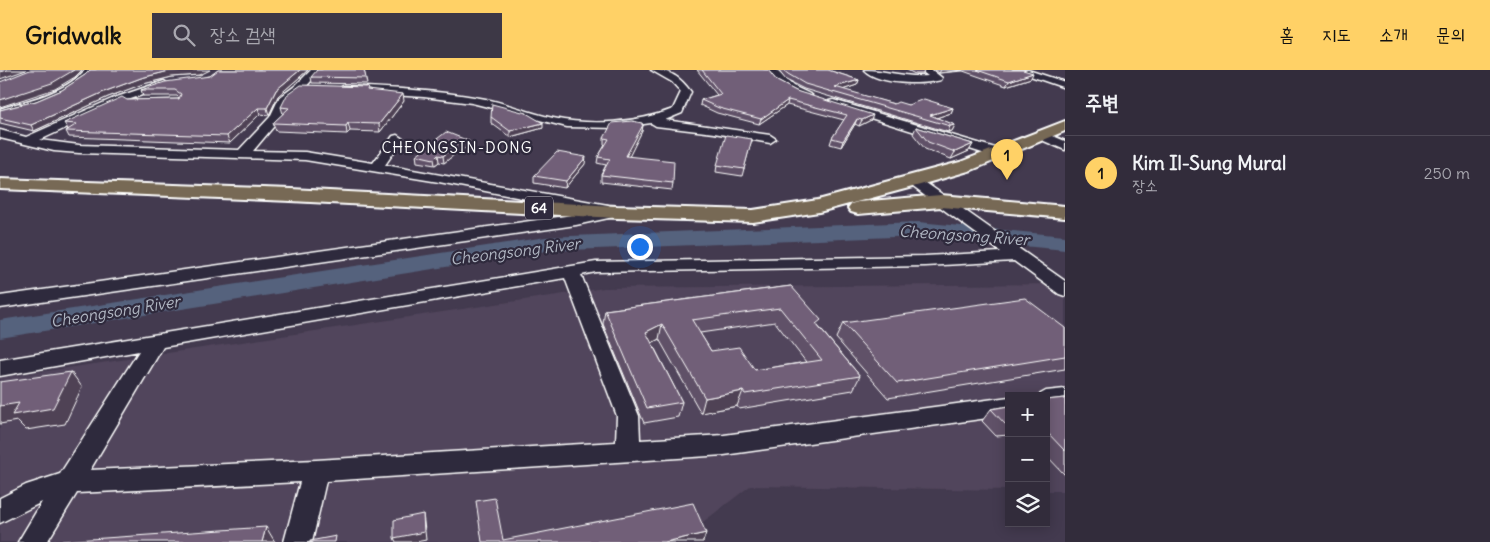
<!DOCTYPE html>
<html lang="ko">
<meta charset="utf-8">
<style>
:root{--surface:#322c3b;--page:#3d3846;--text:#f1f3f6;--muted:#a8a7af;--line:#4d4855;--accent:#ffd166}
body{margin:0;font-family:Delius,"Poor Story",sans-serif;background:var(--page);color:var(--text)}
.controls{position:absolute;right:15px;bottom:15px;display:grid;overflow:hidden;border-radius:0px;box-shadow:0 2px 12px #0003}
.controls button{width:45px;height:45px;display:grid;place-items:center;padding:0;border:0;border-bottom:1px solid var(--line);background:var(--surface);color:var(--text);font:25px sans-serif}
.you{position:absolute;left:639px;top:176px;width:18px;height:18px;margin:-12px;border:4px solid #fff;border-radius:50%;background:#1a73e8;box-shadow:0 0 0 8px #1a73e833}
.badge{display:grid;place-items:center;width:32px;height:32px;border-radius:50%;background:var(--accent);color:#111;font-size:16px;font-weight:700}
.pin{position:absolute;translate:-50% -41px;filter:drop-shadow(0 1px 2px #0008)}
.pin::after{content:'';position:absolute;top:26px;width:18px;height:15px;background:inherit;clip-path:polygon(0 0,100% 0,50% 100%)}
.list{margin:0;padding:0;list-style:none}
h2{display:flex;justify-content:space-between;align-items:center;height:65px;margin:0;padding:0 20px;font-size:21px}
h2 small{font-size:16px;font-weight:400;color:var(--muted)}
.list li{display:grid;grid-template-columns:32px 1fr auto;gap:15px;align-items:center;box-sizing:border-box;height:75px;padding:0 20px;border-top:1px solid var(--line)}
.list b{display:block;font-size:19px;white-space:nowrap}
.list p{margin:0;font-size:16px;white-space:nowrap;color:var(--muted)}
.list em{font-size:16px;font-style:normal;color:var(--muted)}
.icon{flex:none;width:28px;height:28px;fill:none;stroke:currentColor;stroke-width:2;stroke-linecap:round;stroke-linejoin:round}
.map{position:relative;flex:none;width:1065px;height:472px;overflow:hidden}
header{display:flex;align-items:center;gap:30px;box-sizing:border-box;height:70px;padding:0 25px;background:var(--accent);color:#111}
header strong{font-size:24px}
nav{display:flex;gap:28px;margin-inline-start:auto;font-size:18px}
.search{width:350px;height:45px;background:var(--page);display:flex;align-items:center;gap:12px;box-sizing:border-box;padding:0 18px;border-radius:0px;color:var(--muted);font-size:19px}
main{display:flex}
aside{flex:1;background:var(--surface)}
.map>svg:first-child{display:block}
.built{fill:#51455b}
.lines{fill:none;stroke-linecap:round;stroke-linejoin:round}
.river{fill:#54627d;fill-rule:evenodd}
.minor-casing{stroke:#fff;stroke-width:3}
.major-casing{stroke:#fff;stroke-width:4}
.minor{fill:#2f2a3d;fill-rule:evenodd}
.major{fill:#776954;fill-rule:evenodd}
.wall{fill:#615167;stroke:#fff;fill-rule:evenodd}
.shaded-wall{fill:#4f4254;stroke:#fff}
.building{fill:#715e78;stroke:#fff;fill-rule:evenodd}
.labels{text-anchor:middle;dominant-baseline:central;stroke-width:4.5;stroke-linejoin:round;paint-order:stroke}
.shield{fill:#2f2a3d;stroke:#c1bfc5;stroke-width:1}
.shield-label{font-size:14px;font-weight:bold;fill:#fff}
.far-quarter-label{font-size:15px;letter-spacing:1px;fill:#fff;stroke:#2f2a3d}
.water-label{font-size:16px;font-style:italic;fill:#b2b8c4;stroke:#2f2a3d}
</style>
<header>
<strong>Gridwalk</strong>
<div class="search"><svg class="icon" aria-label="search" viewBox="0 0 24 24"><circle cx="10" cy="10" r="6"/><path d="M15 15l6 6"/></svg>장소 검색</div>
<nav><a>홈</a><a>지도</a><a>소개</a><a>문의</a></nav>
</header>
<main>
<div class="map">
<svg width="1065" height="472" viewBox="0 0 1065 472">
<rect width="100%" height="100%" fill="#433a4f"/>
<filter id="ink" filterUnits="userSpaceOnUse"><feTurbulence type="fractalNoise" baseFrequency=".02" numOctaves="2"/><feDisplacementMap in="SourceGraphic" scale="10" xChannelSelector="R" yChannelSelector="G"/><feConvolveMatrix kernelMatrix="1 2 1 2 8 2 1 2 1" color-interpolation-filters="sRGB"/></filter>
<g filter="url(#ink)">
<path class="built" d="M1065,214v207h-19v-95h-37v94l-259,-4 -73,56h-677v-164l604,-90z"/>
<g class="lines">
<path class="river" d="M918,152l147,14v14l-147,-14 -372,15 -546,87v-18l546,-83z"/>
<defs>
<path id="minor" d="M85,0h10c-20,27 -63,39 -95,46v-7c28,-9 64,-15 85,-39z
M311,0h10l-18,20 -15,12 -9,18 -26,31 52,1 68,11 20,-27 4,-1 6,4 -18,26 223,40 10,5 3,3 -3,3 -42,9 -576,83v-12l594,-84 -155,-30 -134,-22 -226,-7 -25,-2 -54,-13v-8l26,7 88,-39 50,-17 5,3 -1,2 -46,16 -82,38 39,5 160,5 31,-33 9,-19 16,-12z
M651,0c19,0 29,7 40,22l-9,21 -17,7 105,15 6,4 -6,4 -56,-10 -58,-7 -5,-3 -34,5 -50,-1 -95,-24 -48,-6 -81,-5 -5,-3 5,-3c46,2 91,4 137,12 25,4 48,15 73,20 38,8 84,5 120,-9l8,-17 -9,-10z
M765,0h11l17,16 19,9 -5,3 -22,-8z
M864,0c22,0 41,8 64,6l-8,-6h12l10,8 -1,2c-20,5 -62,5 -77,-10z
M1013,0h15l37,12v6z
M833,30l169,50 1,3 -1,3h-10l-163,-51 -1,-2 1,-2z
M1041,61l24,10v9l-28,-12 -2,-3 2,-3z
M914,107l5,1 146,103v15l-6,-2 -45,-33 -89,5 -329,6 -15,3 58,141 1,24 84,-5 285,-38v18l-285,40 -398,26 -14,61h-28l16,-60 -223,11 -30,49h-29l24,-40 -42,21v-25l26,-13 34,-11 79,-123 -139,25v-16l596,-98 329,-6 76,-4 -92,-68 -2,-3 2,-3zM565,208l52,138 -1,26 -300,18 -226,10 73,-123z
M1065,319v16l-19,4v-13h-9l9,-5z"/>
<path id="major" d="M1065,51v10l-93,39 -52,15 -101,27 -66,10 -136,-4 -326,-17 -291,-12v-10l291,10 326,17 136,4 65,-10 142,-38z
M941,125l124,11v12l-124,-11 -83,7 -7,-2 -3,-4 3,-4 7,-2z"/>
</defs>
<use href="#minor" class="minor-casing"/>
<use href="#major" class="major-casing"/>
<use href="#minor" class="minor"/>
<use href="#major" class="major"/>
</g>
<path class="wall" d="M218,0h90l-30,26 -9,19 -9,-1 -30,29 -161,-6 -3,-6 2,-2 -4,-6 63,-23 52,-1v-1l-2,-2h-34l-2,-6 69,-14z
M364,0l3,14 -55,-1 -1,-6z
M697,0h71l9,11 19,10 75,29 -12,6 -4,-2 -14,23 -11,-3 2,-6 12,-18 -57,-15 -28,19 -42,-11 -17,-8 1,-5 16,-5z
M778,0h50l31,10 -2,5 -15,5 52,14 59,4 -2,5 -15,5 19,7 -3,6 -4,1 -144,-43 -18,-9z
M907,0h17l-1,4h-8z
M935,0h88l8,8 -25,8 -43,-15 -24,2z
M85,5h115l-28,2 -29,7 -35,13 -74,34 -34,-8v-13l36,-9 26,-11z
M369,20l35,11 -24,31 -30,-1 -3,3 -71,-3 -3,-8 10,-9 -2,-7z
M491,47l52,11 -33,9 -19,-14z
M642,55h1l-1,6 -13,25 44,27 -1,7 -71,-8v-7l5,-10 -9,-2 1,-6 7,-12 -1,-1v-6z
M916,57l57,17 -4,7 -18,8 -26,-10 -12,-15z
M752,69l-10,37 -26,-4 1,-7z
M469,77l-9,3 -16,13 -5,-1 -4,3 -18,-3 -1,-7z
M585,94l-20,24 -31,-5v-7z
M791,216l27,40 42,50 -7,14 -114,19 -2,-3 -36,7 -42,-74 -7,4 30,59 -4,15 -34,6 -41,-99 2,-14zM775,252l31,40 -51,8 -44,-19 -11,-18z
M843,253l222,5v41l-177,29 -52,-60z
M1065,328v77l-19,-20v-55z
M1009,336v29l-13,1 -14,-15 9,-12z"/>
<path class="shaded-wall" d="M7,0h19l-26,9v-7z
M74,0h8l-7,7 -20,12 -55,18v-7z
M191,0h19l-10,5 -28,2 -29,7 -35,13 -74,34 -3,-6 75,-34 35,-13 28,-7z
M300,0h8l-30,26 -9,19 -2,-7 9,-18z
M941,0h22l-24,3z
M1033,3l-2,5 -25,8 3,-5z
M859,10l-2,5 -24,8 2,-6z
M403,24l1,7 -24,31 -1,-8z
M788,30l-1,5 -28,19 2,-5z
M258,38l2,6 -30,29 -3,-7z
M953,38l-2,5 -21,7v-5z
M873,45l-2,5 -12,6 3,-6z
M857,49l-2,5 -14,23 2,-6z
M348,53l2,8 -3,3 -1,-8z
M543,53v5l-33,9v-6z
M642,53v4l1,-2 -1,6 -16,32v-7z
M955,55l-3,6 -4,1 2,-6z
M469,71v6l-9,3 -16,13 -1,-7 16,-13z
M973,74l-4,7 -18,8 4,-7z
M438,85l1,7 -4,3 -1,-6z
M586,87l-1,7 -20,24 1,-7z
M662,254l-3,15 -15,8 2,-15z
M71,302l11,15 -17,37 -39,6 -9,-9 -17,3v-18z
M743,321l-6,15 -36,7 4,-15z
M423,444l1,8 2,18 -10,2h-20l-2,-4z
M266,457l9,15h-13z
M706,463l-3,9h-38z"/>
<path class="building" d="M0,0h7l-7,2z
M30,0h44l-22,13 -52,17v-18z
M90,0h101l-22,1 -28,7 -35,13 -75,34 -31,-7v-8l36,-9 26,-11 23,-15z
M218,0h82l-24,20 -9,18h-9l-31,28 -161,-5 11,-7 -13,-1 58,-26 5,3 52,-1 2,-5 -6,-4h-34l24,-8 45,-6z
M317,0h47l2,8 -55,-1z
M702,0h66l9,11 19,10 77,24 -11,5 -5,-1 -14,22 -11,-3 15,-23 -59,-15 -27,19 -42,-11 -18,-8 20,-6z
M783,0h45l31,10 -24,7 59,17 4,-2 10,3 16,-6 29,9 -23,7 25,10 -5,1 -145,-42 -17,-10z
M977,0h46l10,3 -24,8z
M301,15l67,2 -1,3 36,4 -24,30 -31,-1 -2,3 -73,-3 16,-15 -8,-1 6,-12z
M492,34l34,9 17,10 -33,8 -19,-14z
M632,51l10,2v2h1l-17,31 48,5 -1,22 -72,-8 9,-16 -12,-2 11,-18 -5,-1 8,-15z
M916,57l57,17 -18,8 -27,-10z
M446,62l23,9 -10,2 -16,13 -5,-1 -4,4 -18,-4z
M726,65l26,4 -8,30 -27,-4z
M557,82l29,5 -20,24 -32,-5z
M791,216l30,34 -5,4 44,52 -115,18 -2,-3 -38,7 -43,-74 -16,8 36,70 -35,6 -42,-98zM780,238l42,52 -67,10 -16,-23 -28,4 -19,-31z
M1025,228l40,30v28l-168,27 -54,-60z
M71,302l-18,36 -41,7 7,-12 -19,3v-24z
M1065,328v53l-19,-20v-31z
M1009,336v18h-4l-14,-15z
M495,428l8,42 190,-37 13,30 -41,9h-183l-6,-41z
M423,444l1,18 -30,6v-18z
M266,457l-4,15h-216z
M336,466l-1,6h-25v-1z"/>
</g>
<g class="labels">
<rect class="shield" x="525" y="126.5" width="28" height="23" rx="4"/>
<g class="shield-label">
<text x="539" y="138">64</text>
</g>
<g class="far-quarter-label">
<text x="457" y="77">CHEONGSIN-DONG</text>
</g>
<g class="water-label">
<text transform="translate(964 165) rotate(4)">Cheongsong River</text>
<text transform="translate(515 181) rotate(-7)">Cheongsong River</text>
<text transform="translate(115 241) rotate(-9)">Cheongsong River</text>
</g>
</g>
</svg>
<div class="controls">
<button>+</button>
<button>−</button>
<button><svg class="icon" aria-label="layers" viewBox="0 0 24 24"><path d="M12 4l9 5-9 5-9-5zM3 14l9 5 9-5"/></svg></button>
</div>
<div class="you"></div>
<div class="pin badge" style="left:1007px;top:110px">1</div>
</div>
<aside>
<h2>주변<small></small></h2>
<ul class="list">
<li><span class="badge">1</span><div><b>Kim Il-Sung Mural</b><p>장소</p></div><em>250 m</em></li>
</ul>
</aside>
</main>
